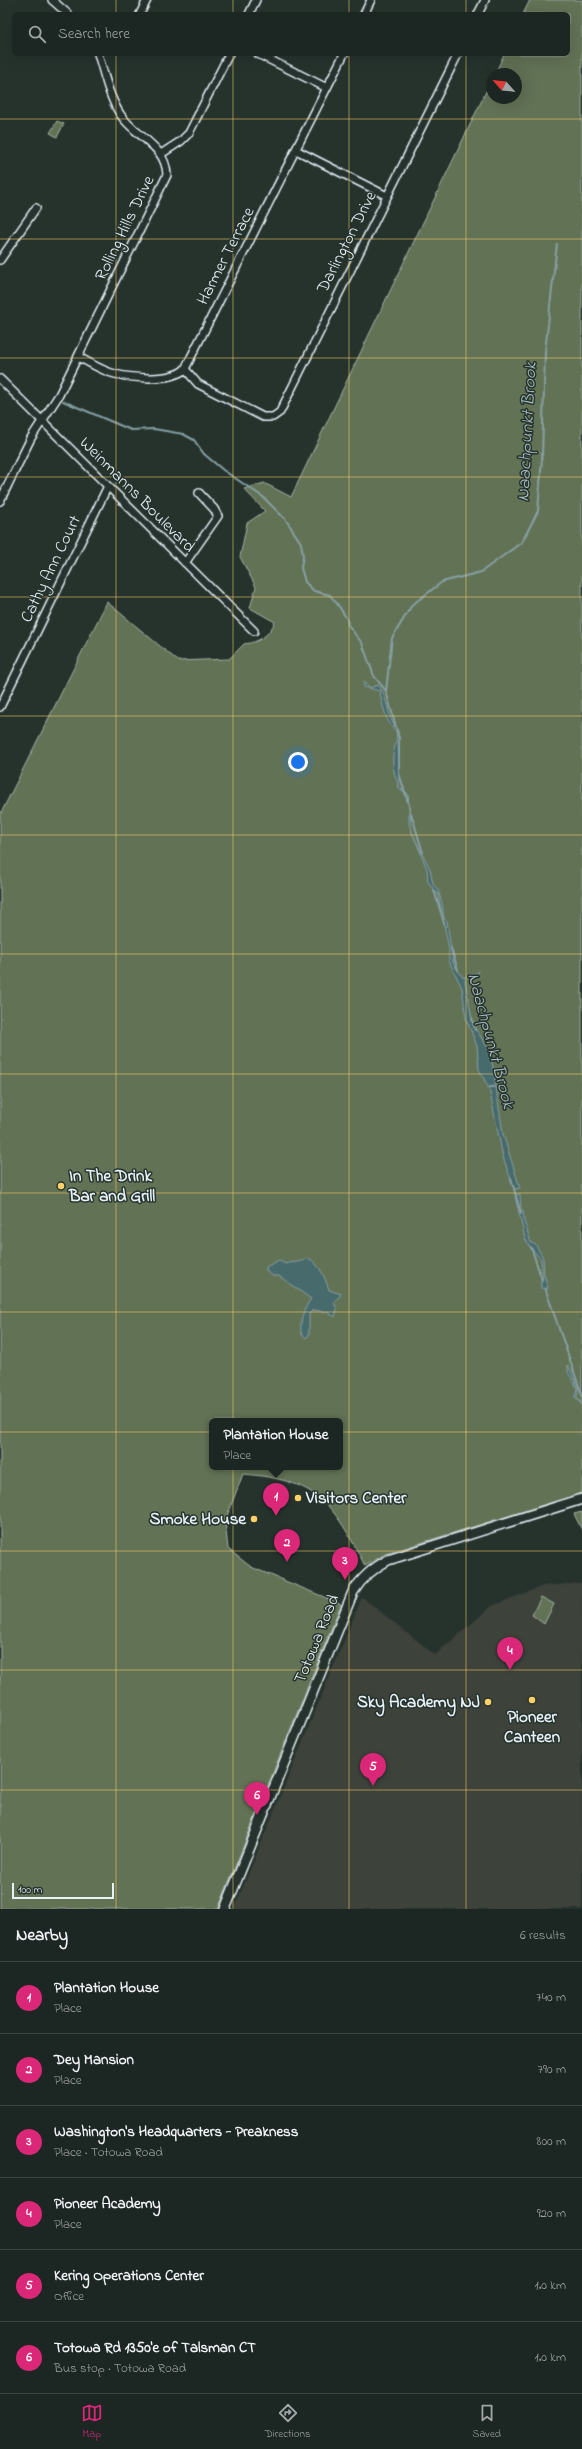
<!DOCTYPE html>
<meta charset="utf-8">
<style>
:root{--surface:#1c2622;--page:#252e2a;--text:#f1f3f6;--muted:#a0a5a5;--line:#3a4340;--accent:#db2777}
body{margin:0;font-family:"Indie Flower",sans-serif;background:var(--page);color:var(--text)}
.compass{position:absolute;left:486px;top:68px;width:36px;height:36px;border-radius:50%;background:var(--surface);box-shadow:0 4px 16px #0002;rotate:297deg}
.scale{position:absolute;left:12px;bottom:10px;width:102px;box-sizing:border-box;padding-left:4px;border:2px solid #e8f1f8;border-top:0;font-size:11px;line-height:14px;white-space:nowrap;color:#e8f1f8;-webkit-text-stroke:3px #26332d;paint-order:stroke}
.you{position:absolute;left:298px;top:762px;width:14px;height:14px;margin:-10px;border:3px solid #fff;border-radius:50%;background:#1a73e8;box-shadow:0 0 0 6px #1a73e833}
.badge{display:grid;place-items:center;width:26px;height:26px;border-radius:50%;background:var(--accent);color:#fff;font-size:13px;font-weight:700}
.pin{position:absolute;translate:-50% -33px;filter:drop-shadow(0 1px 2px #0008)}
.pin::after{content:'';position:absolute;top:21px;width:14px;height:12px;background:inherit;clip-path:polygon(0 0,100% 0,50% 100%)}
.popup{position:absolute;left:209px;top:1418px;width:134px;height:52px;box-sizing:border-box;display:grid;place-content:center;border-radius:6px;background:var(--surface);filter:drop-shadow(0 1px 3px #0005);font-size:13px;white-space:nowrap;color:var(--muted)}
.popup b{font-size:15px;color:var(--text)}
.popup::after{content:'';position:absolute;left:50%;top:100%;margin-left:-8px;border:8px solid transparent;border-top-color:var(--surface)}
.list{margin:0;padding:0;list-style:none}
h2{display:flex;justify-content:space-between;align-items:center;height:52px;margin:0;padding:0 16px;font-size:17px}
h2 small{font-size:13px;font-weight:400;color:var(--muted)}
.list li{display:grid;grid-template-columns:26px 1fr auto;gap:12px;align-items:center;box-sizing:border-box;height:72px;padding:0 16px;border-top:1px solid var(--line)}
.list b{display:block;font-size:15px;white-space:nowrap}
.list p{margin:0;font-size:13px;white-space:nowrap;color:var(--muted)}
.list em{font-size:13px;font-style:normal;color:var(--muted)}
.icon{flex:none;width:22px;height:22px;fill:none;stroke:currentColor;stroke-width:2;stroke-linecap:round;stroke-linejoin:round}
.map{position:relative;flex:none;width:582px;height:1909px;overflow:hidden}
.search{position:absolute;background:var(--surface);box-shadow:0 4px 16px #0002;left:12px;right:12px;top:12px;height:44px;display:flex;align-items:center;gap:10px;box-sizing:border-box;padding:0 14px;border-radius:6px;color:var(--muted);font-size:15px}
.sheet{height:484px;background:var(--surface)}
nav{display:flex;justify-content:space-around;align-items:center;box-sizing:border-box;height:56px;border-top:1px solid var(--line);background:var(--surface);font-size:11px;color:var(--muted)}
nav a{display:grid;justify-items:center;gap:2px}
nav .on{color:var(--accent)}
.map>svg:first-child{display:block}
.built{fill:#3d423b}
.green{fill:#627255;stroke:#a5b2a6;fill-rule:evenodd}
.water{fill:#476a6d;stroke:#87a0a5}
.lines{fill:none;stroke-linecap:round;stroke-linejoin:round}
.stream{stroke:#87a0a5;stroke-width:2}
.minor-casing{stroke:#e8f1f8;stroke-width:10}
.secondary-casing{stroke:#e8f1f8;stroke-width:12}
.minor{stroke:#26332d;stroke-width:7}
.secondary{stroke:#26332d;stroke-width:9}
.grid{fill:none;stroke:#ffd166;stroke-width:1;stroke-opacity:0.55}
.poi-dot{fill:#ffd166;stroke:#26332d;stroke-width:1.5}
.labels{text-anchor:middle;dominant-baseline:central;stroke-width:3;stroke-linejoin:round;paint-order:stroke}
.street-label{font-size:17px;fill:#e8f1f8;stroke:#26332d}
.poi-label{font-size:17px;font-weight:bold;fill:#e8f1f8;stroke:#26332d;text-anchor:start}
.water-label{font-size:18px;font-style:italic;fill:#a8bbc0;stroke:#26332d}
</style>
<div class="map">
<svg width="582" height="1909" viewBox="0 0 582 1909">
<rect width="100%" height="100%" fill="#26332d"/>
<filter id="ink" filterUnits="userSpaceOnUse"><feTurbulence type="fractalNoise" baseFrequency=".025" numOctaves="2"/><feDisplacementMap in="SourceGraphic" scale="8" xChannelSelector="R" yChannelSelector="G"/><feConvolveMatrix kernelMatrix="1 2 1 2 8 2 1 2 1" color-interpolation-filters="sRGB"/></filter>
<g filter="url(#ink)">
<path class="built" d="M582,1583v326h-348l128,-312 73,58 57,-49 51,-20z"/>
<path class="green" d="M530,0h52v1493l-197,61 -20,12c-32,-64 -48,-86 -122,-92l-18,47 3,28 23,18 90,37 -123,305h-218v-1094l107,-213 71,59 51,-2 15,-15c16,-2 24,-8 31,-22l-25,-14 6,-21 -16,-30 7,-34 18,-12 -21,-22 20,-6 27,14 201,-418v19h24v-24h-21l9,-20h64v-40h-45zM212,1421h128v46h-128z
M57,121l7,3 -7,13 -7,-4z
M582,1512v18l-8,-16z
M541,1597l13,7 -10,20 -12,-9z"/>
<path class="water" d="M364,682l5,6 9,-3c10,10 8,32 20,46l1,55 9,8 4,39 18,36 3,15 5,6 4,13 2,15 3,3 6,42 10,15c5,-4 11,-2 16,-7l-2,4 -11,1 -1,4 8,45 17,26 6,35 -8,1 -9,-18 -2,-23 -11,-28 -4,-30 -13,-27v-12l-11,-55 -10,-12 -1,-13 -18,-45v-18l-3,-14 -6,-2c-4,-10 -8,-23 -7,-34 1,-9 5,-15 3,-25 -9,-6 -15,-29 -16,-40l-16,-4z
M496,1087l7,47 17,54 -6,1 -11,-32 -14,-69z
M520,1194l1,17 2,-1 1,11 7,22 5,2 7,13 1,17 4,12 -1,3 -6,-2v-8l2,-2 -2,-19 -12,-13 -4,-8 -10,-42z
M308,1258c12,6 17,20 21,32l12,4 -7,9 3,6 -2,8 -8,-5 -14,-2 -4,4v21l-3,3 -5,-5c-1,-14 2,-23 10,-34l-32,-23h-6l-7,-5v-4l13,-7 6,4c8,-3 15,0 23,-6z
M568,1365l10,23 -1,9 5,8 -7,-8 2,-9 -9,-16z"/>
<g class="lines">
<path class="stream" d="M63,401l68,29 23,-1 29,5 11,6 10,14 19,16 40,27 23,23 15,23 2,13 -2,12 4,14 9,9 16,4 8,10 9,14 1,6 14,18 12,33 12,15
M410,809l-11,-36v-35l-13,-47 6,-53 20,-33 30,-23 39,-10 41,-30 16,-31 4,-53 3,-106 12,-108
M411,813l12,40
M434,890l11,36
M451,948l7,22
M472,1018l3,12
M511,1178l10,36
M531,1247l11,33
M545,1288l37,107"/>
<defs>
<path id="minor" d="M52,0l16,14
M140,14l7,-14
M249,14l7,-14
M364,14l7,-14
M478,14l7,-14
M258,54l69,34
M296,150l91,46
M161,154l20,-13 8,-8 40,-79
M0,260l36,-52
M78,357c11,5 24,14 37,17 17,4 56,8 70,-5l159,-315
M185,369l13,15 65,33h10l7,-5 178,-358
M0,379l254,252
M0,501l31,-63 28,-43 108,-220c-1,-30 -32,-38 -47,-61 -11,-17 -16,-41 -22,-60
M185,563l33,-47 -4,-7 -15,-16
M0,707l108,-221"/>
<path id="secondary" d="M225,1909l128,-317c9,-15 20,-24 35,-32l194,-61"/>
</defs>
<use href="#minor" class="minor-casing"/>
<use href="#secondary" class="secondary-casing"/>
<use href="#minor" class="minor"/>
<use href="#secondary" class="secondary"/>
</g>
</g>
<path class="grid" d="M116,0v14M233,0v14M349,0v14M466,0v14M116,54v1855M233,54v1855M349,54v1855M466,54v1855M0,119h582M0,239h582M0,358h582M0,477h582M0,597h582M0,716h582M0,835h582M0,954h582M0,1074h582M0,1193h582M0,1312h582M0,1432h582M0,1551h582M0,1670h582M0,1790h582"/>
<g class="poi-dot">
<circle cx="61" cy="1186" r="4"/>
<circle cx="298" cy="1498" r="4"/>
<circle cx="254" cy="1519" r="4"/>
<circle cx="532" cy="1700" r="4"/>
<circle cx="488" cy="1702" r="4"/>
</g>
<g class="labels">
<g class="street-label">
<text transform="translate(125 228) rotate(-64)">Rolling Hills Drive</text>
<text transform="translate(347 242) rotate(-63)">Darlington Drive</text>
<text transform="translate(226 256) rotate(-63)">Harmer Terrace</text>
<text transform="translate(137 495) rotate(45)">Weinmanns Boulevard</text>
<text transform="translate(51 569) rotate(-64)">Cathy Ann Court</text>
<text transform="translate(317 1639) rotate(-68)">Totowa Road</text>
</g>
<g class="poi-label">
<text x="69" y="1176">In The Drink<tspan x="69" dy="20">Bar and Grill</tspan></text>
<text x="306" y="1498">Visitors Center</text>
<text x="246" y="1519" text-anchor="end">Smoke House</text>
<text x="480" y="1702" text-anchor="end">Sky Academy NJ</text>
<text x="532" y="1717" text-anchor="middle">Pioneer<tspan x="532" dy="20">Canteen</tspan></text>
</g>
<g class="water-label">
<text transform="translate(528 432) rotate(-87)">Naachpunkt Brook</text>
<text transform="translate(490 1041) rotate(75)">Naachpunkt Brook</text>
</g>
</g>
</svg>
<svg class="compass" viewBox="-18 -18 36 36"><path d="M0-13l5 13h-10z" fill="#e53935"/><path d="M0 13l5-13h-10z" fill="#a0a5a5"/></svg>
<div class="scale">100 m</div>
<div class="you"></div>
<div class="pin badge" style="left:276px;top:1516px">1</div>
<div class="popup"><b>Plantation House</b>Place</div>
<div class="pin badge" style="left:287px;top:1562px">2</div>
<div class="pin badge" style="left:345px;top:1580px">3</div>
<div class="pin badge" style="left:510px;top:1670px">4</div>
<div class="pin badge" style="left:373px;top:1786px">5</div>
<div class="pin badge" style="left:257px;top:1815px">6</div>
<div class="search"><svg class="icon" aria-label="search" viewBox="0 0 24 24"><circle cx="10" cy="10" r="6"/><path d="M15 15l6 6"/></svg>Search here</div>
</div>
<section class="sheet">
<h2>Nearby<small>6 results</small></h2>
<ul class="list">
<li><span class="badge">1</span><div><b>Plantation House</b><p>Place</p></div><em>740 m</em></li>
<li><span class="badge">2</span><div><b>Dey Mansion</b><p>Place</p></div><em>790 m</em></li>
<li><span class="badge">3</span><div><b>Washington's Headquarters - Preakness</b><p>Place · Totowa Road</p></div><em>800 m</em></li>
<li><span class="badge">4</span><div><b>Pioneer Academy</b><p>Place</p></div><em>920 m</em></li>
<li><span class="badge">5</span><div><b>Kering Operations Center</b><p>Office</p></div><em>1.0 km</em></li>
<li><span class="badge">6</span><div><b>Totowa Rd 1350'e of Talsman CT</b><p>Bus stop · Totowa Road</p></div><em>1.0 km</em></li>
</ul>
</section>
<nav>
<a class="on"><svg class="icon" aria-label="map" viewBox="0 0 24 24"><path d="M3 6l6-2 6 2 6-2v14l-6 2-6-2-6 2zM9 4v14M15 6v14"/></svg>Map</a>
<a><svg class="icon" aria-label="directions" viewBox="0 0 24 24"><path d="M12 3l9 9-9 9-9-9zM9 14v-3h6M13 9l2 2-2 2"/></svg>Directions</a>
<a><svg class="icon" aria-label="saved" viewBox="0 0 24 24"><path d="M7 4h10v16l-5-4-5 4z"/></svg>Saved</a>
</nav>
